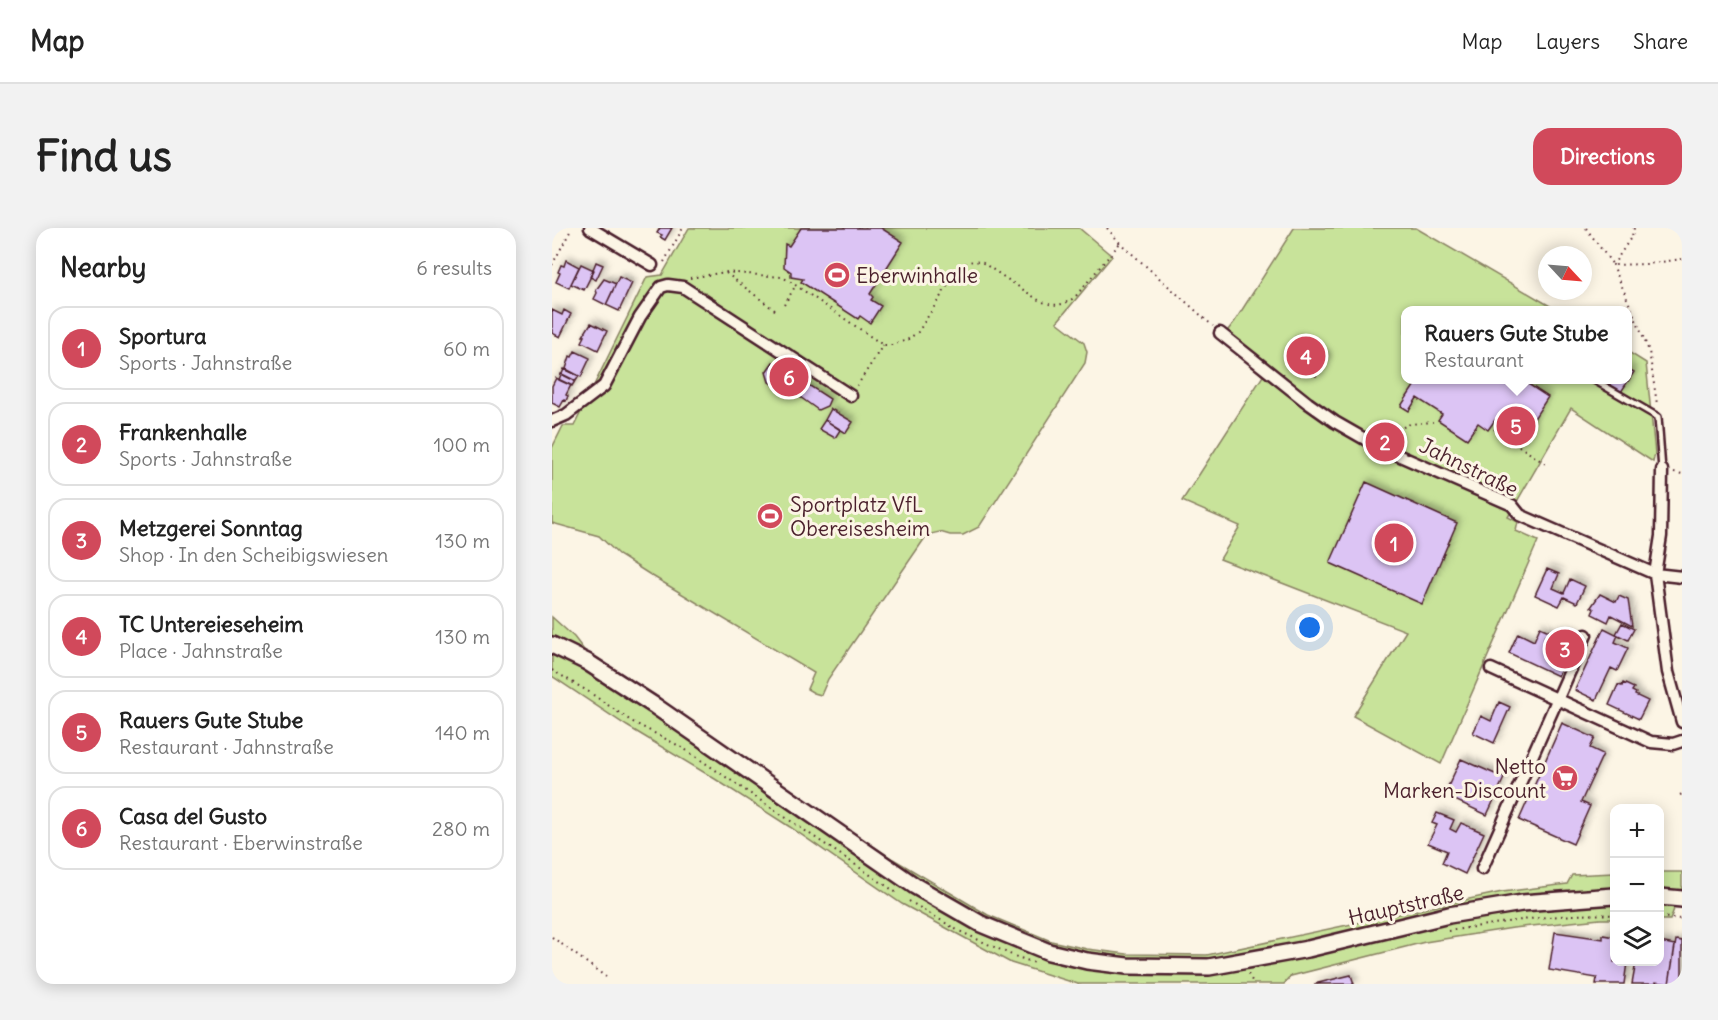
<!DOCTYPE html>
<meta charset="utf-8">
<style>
:root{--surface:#fff;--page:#f2f2f2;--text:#222;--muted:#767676;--line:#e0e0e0;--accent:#d1495b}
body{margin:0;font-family:Delius,sans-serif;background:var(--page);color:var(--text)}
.controls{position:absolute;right:18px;bottom:18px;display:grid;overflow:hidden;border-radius:12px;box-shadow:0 3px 15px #0003}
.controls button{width:54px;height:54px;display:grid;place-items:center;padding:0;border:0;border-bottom:2px solid var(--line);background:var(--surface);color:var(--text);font:30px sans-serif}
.compass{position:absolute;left:986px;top:18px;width:54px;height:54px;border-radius:50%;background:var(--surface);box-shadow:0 3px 15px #0003;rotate:116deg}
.you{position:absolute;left:758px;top:400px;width:21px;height:21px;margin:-15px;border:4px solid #fff;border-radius:50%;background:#1a73e8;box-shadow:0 0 0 9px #1a73e833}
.badge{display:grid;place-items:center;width:39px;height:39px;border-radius:50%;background:var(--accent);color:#fff;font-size:20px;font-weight:700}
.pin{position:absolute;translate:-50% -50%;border:3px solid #fff;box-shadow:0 2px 6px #0006}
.popup{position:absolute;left:849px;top:78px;width:231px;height:78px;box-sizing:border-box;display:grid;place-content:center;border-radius:12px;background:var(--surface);filter:drop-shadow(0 2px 4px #0005);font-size:20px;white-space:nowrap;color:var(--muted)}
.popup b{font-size:22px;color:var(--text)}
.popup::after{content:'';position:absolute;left:50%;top:100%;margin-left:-12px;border:12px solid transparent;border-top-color:var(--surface)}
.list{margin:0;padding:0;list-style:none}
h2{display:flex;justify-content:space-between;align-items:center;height:78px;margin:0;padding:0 24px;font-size:26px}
h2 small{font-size:20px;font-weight:400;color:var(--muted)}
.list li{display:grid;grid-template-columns:39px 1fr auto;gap:18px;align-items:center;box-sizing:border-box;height:84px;margin:0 12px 12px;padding:0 12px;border:2px solid var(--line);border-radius:18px}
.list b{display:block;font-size:22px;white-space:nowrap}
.list p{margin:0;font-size:20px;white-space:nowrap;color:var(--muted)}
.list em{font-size:20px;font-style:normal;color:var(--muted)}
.icon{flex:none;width:33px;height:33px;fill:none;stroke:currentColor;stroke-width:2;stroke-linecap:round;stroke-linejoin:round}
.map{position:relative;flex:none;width:1130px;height:756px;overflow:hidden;border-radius:18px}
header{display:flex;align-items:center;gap:36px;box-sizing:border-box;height:84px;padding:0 30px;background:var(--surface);border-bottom:2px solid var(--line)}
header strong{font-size:28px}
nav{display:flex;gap:33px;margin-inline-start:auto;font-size:21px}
.intro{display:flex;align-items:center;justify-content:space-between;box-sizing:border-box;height:144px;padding:0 36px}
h1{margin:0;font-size:42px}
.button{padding:15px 27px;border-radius:18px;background:var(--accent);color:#fff;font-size:21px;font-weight:700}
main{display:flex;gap:36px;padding:0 36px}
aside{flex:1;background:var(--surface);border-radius:18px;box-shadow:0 3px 15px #0003}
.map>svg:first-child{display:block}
.green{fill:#c8e39a;stroke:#898162;stroke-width:1.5}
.building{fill:#dcc4f4;stroke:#4a1f2b;stroke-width:1.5;filter:url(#shadow)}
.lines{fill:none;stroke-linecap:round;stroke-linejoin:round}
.service-casing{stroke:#4a1f2b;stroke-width:10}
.minor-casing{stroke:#4a1f2b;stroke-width:15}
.secondary-casing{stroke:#4a1f2b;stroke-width:20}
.path{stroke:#4a1f2b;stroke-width:2;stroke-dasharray:1.5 4.5;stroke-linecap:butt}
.service{stroke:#fcf5e5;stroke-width:5}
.minor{stroke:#fcf5e5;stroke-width:10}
.secondary{stroke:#fcf5e5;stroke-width:15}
.labels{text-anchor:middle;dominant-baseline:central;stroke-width:6;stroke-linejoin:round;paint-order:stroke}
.poi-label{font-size:21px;fill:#4a1f2b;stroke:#fcf5e5;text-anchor:start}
.street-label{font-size:21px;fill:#4a1f2b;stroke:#fcf5e5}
</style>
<header>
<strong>Map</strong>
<nav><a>Map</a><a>Layers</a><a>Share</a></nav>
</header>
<div class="intro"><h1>Find us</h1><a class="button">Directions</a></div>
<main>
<aside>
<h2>Nearby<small>6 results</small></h2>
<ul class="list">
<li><span class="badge">1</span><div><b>Sportura</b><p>Sports · Jahnstraße</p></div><em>60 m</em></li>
<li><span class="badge">2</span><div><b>Frankenhalle</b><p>Sports · Jahnstraße</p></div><em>100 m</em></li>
<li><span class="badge">3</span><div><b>Metzgerei Sonntag</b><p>Shop · In den Scheibigswiesen</p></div><em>130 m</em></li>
<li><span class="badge">4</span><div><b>TC Untereieseheim</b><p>Place · Jahnstraße</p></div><em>130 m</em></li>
<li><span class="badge">5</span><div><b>Rauers Gute Stube</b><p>Restaurant · Jahnstraße</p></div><em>140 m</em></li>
<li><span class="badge">6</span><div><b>Casa del Gusto</b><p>Restaurant · Eberwinstraße</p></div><em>280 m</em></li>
</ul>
</aside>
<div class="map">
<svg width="1130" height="756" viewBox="0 0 1130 756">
<defs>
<filter id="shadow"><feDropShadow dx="3.5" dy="-3.5" stdDeviation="3" flood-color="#0004"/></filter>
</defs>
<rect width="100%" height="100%" fill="#fcf5e5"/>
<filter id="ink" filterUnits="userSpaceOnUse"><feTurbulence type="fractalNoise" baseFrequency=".0167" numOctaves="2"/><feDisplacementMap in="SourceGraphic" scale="12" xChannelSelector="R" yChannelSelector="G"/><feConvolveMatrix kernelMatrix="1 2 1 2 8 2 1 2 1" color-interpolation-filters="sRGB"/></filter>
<g filter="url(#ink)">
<path class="green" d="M137,0h390l33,28 -55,66 27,21 3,9 -2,11 -106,164 -16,8h-13l-10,-3 -13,3 -99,144 -7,16 -7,-2 -7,-4 7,-16 -165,-99 -30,-19 -20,-19 -47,-13v-75l11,-22h11l73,-149 15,-2z
M742,0h122l141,82h-152v70h222v-29l19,12 9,91 -2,8 -82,-54 -63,109 10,5 -2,9 22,10 -97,223 -88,-48 53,-85 -186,-72 20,-33 -58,-25 81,-125 -42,-37 14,-18z
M0,389l22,20 16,21 303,201 95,56 63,26 36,8 40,5 80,1 295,-63 65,-8 5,-9 42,-2v46h-14l-87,9 -88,14 -134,34 -7,8h-206l-67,-21 -109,-59 -112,-77 -75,-48 -88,-53 -75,-50z
M1108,644h22v15l-12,33h-10z"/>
<path class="building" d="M108,0h12l-7,12 -5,-3 2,-2 -5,-2z
M249,0h80l22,14 -33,52 3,3 -2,3 10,6 -11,17 -10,-7 -2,3 -57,-37 2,-3 -12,-2v-5l-7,-5 1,-23 4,2z
M14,32l13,7 -10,21 -13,-6 4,-9 -2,-1 3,-7 3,1z
M44,34l7,3 -7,15 -6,-3z
M29,36l13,6 -10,20 -13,-6z
M67,49l13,6 -13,28 -13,-6z
M52,51l12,5 -10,21 -12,-6 3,-6 -1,-3z
M0,82l10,5 2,-5 7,4 -11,23 -8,-4z
M39,95l16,8 -9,19 -16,-8 3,-6h-2z
M744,109l32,20 -12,19 -32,-20z
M23,123l15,7 -9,19 -15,-8 4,-13 2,1z
M221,134l11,7 3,-5 15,10 -3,5 31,20 -3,7 -9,4 -36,-26 -3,4 -10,-6 -3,-10z
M1075,140l7,4 -13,20 -20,-12h26z
M12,141l15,7 -3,5 -14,-7z
M9,146l14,7 -3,5 -13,-6z
M4,150l15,7 -5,10 2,1 -2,5 -2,-1 -4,7 -8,-4v-17z
M866,152h104l26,17 -26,40 -27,-17 -7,10 -10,-7 -11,16 -29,-19 4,-6 -25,-16 -8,13 -8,-5z
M279,181l22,13 -7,11 -21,-13z
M273,192l15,10 -5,8 -16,-9z
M814,254l91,41 -35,81 -92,-41z
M995,341l12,5 -6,14 11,5 6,-14 15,7 -8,17 -13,-6 -5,9 -24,-11z
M1048,366l16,8 3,-6 9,4 4,26 -21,-11 -3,7 -16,-8 2,-5 -3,-2z
M1070,395l12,6 -6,11 -12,-6z
M988,399l11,5 -2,6 -4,-2 -1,2 13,5 1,-2 13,6 -13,29 -49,-23 9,-20 16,8z
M1052,400l14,7 -3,7 13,6 -11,23 -6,-3 -15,32 -21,-10z
M1071,455l11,5 -2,3 4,2 -1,2 13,6 -9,18 -30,-14 9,-20 4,1z
M947,474l11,5 -16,36 -21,-10 8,-17 10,5z
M1010,495l33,15 -5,10 13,6 -22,48 9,4 -17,38 -54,-24z
M909,531l43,19 -17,37 -43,-20z
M885,585l17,7 -4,9 6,3 5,-9 23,10 -19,41 -23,-11 5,-12 -19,-8 9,-18 -5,-2z
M1003,704l48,7v-4l11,2v25h13l-3,22h-28l1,-6 -48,-8z
M1124,712l6,1v43h-13z
M1108,714l15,3 -6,39 -13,-2v2h-24l4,-22h24z
M799,747l3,9h-40z"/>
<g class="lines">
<defs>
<path id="service" d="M1042,152l64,37 4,53"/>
<path id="minor" d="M38,0l62,37
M668,105l88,70 27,19 42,24 135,59 8,10 135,59 27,3
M0,193l14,-6 38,-29 36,-69 21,-30 7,-2 15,2 168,109
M1110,242l-1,66 -6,38 13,98 14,50
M939,441l160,73 22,2 9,-3
M930,641l104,-234"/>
<path id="secondary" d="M0,417l35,17 68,44 260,180 66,38 68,28 38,9 40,5 82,1 99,-18 141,-34 73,-12 92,-7
M1108,669l22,2"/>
</defs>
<use href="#service" class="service-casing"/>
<use href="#minor" class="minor-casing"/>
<use href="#secondary" class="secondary-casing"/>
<path class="path" d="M555,0l13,15 93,83
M1034,0l27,37 34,-1 35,-5
M1082,0l-2,8 -19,29 36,86 8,53
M112,34l19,-34
M0,37l20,-37
M174,45l50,38
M138,50l35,-6 56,5 7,3 95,65h9l15,-5 11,-8 39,-61c9,-9 14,-12 26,-8l57,38c15,6 23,5 35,-4l45,-54
M232,77l12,-20
M305,158l26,-41
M942,201l53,36
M840,204l18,-8 23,-2
M1122,244l8,2
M0,442l37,22 42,29 52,27 214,145
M1128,567l2,-1
M357,673l48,29 57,26 24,8
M1108,689l22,2
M896,703c53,-8 113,-19 166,-16
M0,709l54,40
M696,746l6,10"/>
<use href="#service" class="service"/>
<use href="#minor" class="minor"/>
<use href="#secondary" class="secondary"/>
</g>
</g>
<defs>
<symbol id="stadium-disc" viewBox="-11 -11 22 22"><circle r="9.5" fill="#d1495b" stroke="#fcf5e5"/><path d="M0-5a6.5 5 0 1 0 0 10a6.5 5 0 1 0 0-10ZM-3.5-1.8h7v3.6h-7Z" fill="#fff"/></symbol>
<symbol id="supermarket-disc" viewBox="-11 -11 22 22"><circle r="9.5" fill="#d1495b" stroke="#fcf5e5"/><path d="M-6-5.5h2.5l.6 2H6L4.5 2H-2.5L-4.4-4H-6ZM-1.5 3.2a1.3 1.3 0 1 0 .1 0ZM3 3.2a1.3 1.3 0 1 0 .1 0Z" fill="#fff"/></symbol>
</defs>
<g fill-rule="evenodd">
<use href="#stadium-disc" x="270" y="32" width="30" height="30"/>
<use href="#stadium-disc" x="203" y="273" width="30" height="30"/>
<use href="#supermarket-disc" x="998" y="535" width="30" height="30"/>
</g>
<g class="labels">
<g class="poi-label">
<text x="304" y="47">Eberwinhalle</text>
<text x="238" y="276">Sportplatz VfL<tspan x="238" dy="24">Obereisesheim</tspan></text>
<text x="994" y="538" text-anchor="end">Netto<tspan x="994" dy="24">Marken-Discount</tspan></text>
</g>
<g class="street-label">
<text transform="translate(917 239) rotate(26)">Jahnstraße</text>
<text transform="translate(854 677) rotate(-13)">Hauptstraße</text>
</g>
</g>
</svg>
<div class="controls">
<button>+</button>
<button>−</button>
<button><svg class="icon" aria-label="layers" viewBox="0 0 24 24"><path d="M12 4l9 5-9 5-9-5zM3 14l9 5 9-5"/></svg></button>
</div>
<svg class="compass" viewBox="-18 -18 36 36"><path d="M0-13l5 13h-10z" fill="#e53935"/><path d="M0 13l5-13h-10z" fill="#767676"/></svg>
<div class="you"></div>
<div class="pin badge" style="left:842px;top:315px">1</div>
<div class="pin badge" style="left:833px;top:214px">2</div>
<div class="pin badge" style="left:1013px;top:421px">3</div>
<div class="pin badge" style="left:754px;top:128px">4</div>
<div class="pin badge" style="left:964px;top:198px">5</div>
<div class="popup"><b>Rauers Gute Stube</b>Restaurant</div>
<div class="pin badge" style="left:237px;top:149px">6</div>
</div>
</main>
